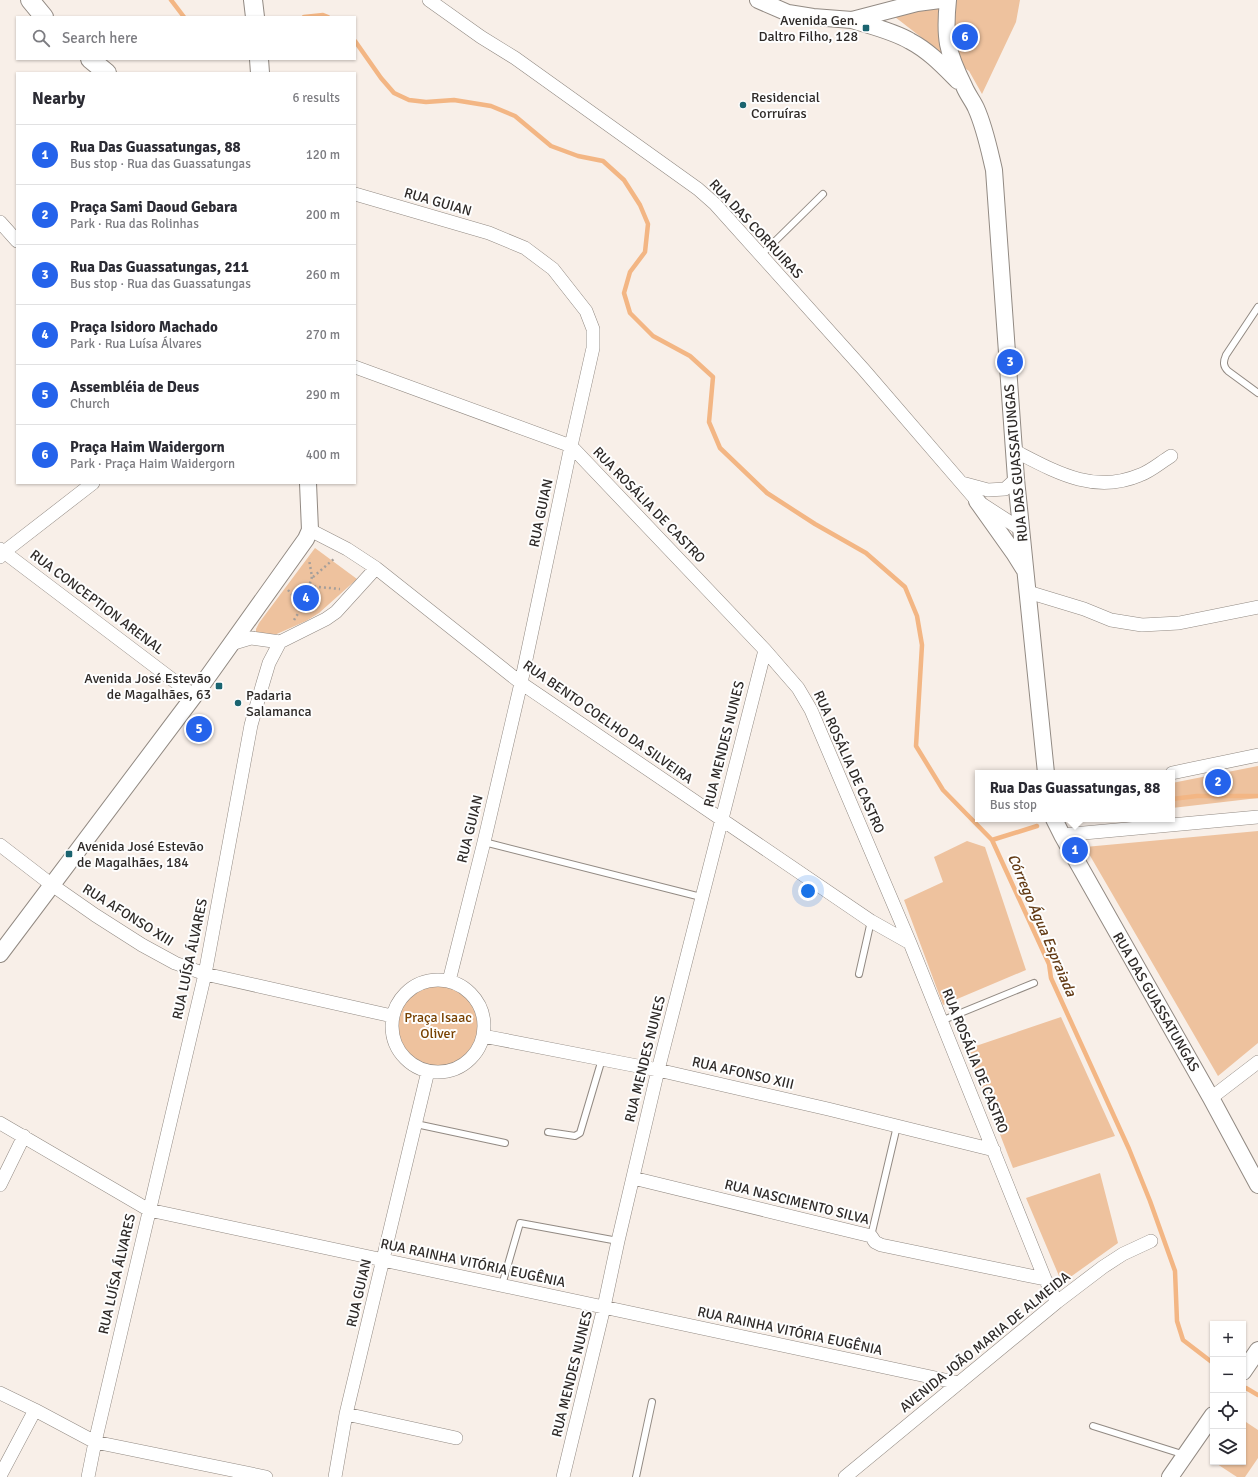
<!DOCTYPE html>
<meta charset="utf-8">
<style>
:root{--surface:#fff;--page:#f2f2f3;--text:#2b2b33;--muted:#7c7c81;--line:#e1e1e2;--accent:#2563eb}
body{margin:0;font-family:Signika,sans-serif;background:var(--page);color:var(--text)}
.controls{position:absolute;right:12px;bottom:12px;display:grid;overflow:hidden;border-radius:0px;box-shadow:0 1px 3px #0004}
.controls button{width:36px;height:36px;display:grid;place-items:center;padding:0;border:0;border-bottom:1px solid var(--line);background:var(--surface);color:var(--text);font:20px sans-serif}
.you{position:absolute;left:808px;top:891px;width:14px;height:14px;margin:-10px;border:3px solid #fff;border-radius:50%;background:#1a73e8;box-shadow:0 0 0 6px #1a73e833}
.badge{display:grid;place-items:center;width:26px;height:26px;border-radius:50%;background:var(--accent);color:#fff;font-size:13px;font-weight:700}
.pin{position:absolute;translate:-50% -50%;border:2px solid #fff;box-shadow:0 1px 4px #0006}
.popup{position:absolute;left:975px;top:770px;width:200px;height:52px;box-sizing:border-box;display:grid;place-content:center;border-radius:0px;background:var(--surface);filter:drop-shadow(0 1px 3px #0005);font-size:13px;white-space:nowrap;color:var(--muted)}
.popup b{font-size:15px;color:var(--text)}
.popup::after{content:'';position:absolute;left:50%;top:100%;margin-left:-8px;border:8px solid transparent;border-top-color:var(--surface)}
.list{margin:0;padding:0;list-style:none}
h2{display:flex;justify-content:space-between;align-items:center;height:52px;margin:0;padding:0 16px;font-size:17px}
h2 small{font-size:13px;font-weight:400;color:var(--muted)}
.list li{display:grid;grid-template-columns:26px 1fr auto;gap:12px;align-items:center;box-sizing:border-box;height:60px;padding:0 16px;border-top:1px solid var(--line)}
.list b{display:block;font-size:15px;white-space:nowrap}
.list p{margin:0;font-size:13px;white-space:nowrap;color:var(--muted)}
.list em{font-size:13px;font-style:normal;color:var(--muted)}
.icon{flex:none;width:22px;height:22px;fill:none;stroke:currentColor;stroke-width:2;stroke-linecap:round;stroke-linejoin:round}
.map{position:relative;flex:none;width:1258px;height:1477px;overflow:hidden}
.search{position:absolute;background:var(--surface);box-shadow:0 1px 3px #0004;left:16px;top:16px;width:340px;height:44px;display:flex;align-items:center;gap:10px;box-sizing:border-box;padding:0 14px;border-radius:0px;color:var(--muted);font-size:15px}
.panel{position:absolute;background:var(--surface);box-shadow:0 1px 3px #0004;left:16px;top:72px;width:340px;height:412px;border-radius:0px}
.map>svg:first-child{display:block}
.green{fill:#eec29e}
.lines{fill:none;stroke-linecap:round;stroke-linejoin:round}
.stream{stroke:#f3b684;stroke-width:4.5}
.service-casing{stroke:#928a83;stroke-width:8}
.minor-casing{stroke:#928a83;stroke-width:14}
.tertiary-casing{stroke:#928a83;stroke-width:18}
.secondary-casing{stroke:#928a83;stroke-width:20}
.path{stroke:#a69f9a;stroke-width:2.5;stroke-dasharray:2 3;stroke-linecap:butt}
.service{stroke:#fff;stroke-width:6}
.minor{stroke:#fff;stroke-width:13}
.tertiary{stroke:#fff;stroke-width:16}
.secondary{stroke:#fff;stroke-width:18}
.poi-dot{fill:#1a6470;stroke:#fefefe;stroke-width:1.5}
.labels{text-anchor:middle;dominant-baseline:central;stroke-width:4;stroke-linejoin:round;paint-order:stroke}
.poi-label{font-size:14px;fill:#2e2a28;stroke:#fefefe;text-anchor:start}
.street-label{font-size:14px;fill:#2e2a28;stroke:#fefefe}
.park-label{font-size:14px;fill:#794202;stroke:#fefefe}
.water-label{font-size:15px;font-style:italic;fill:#633b15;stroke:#fefefe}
</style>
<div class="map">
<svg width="1258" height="1477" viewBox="0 0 1258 1477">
<rect width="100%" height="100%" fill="#f8efe8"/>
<path class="green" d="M951,0h69l-4,22 -34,72 -13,-23 -30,-20 -44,-34z
M315,548l42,31 -38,34 -13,8 -36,16 -14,-4v-4l3,-6z
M1258,766v32l-86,10v-25z
M1258,831v212l-40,33 -133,-229z
M967,841l18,6 41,123 -83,35 -39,-105 39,-18 -9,-25z
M397 1025a41 41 0 1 1 82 0a41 41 0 1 1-82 0Z
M1061,1017l54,119 -102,32 -46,-119z
M1100,1173l18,70 -56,40 -36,-85z
M1243,1420l15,10v28l-13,19h-8l-23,-15h29z"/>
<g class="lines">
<path class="stream" d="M171,0l13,17
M304,17l19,-2 5,2
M355,41l26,37 13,15 15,7 17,2 28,-2 37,6 24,10 36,30 27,10 25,5 21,19 16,25 8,19 -3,28 -15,20 -6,21 6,20 23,23 37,20 23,21 -4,45 11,26 47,45 48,31 51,29 39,34 12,29 5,29 -6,101 27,44 49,50 57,124 2,14 78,171 21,52 25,70 2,50 6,19 30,23
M1172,799l25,-3h61
M992,840l45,-14
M1246,1388l12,7"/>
<defs>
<path id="service" d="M761,255l62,-61
M1258,307l-32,48c-3,7 -3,11 2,16l30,22
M484,842l217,55
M859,974l12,-53
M941,1021l93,-38
M416,1124l89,19
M548,1132l27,4 5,-3 22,-74
M871,1236l26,-110
M502,1285l18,-62 98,18
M1093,1426l92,29
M636,1477l16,-75"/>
<path id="minor" d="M429,0l52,37 34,21 183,131 17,15 149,166 113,131 45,29
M355,194l134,39 36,15 28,21 33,42 7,18v19l-22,98 -50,237 -37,159 -35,139
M0,222l17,19
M355,367l216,79 194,204 33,38 13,22 99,233 135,336 12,23
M1013,450c41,21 80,45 127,25 11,-4 21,-13 31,-19
M962,483l26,7 17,-1 11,-10
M310,530l37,19 29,19 145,115 350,238 39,22
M0,549l194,147
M0,557l4,-5 89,-69
M1028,592l56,17 27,11 31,5 37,-2 79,-16
M231,644l20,-6 29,4
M1172,773l86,-18
M1062,835l196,-18
M0,845l52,40 43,30 47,30 33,18 30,11 187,42
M392 1026a46 46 0 1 1 92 0a46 46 0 1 1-92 0Z
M483,1036l175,34 170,39 166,41
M1211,1098l47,-36
M0,1123l149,87 810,173
M633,1178l238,58 4,6 6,3 164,34
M0,1185l24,-49
M0,1393l35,17 60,32 171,35
M346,1414l110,24
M0,1476l35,-66
M88,1477l7,-35 110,-468 46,-249 12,-42 6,-20 11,-21 46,-23 10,-7 40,-44
M335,1477l11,-63 82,-343
M563,1477l41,-170 14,-66 40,-171 107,-420
M845,1477l212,-175 46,-35 20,-13 28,-13"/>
<path id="tertiary" d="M758,0l30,13 25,4 39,3 65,-17 23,-3
M948,0c-4,38 -1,52 16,86 3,8 9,15 12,22 9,20 13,41 18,62l22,309 30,294
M852,20c19,6 41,11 58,21 19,10 33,25 48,40
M977,501l37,52 10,16
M1054,819l8,16 149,263 47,87
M0,954l194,-258 112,-157 4,-9 -2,-47
M1243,1372l15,-22
M1170,1477l43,-62"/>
<path id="secondary" d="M30,0l14,17
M253,0l2,17
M90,59l17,14
M259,59l1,14"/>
</defs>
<use href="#service" class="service-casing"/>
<use href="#minor" class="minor-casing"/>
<use href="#tertiary" class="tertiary-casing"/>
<use href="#secondary" class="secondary-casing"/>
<path class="path" d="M313,577l22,-19
M309,586l31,3
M288,590l13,16
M294,620l8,-13 10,-30 -3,-18"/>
<use href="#service" class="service"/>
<use href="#minor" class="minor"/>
<use href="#tertiary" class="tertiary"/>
<use href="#secondary" class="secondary"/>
</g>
<g class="poi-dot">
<rect x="862" y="24" width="8" height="8" rx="2"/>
<circle cx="743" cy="105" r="4"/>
<rect x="215" y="682" width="8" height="8" rx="2"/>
<circle cx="238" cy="703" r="4"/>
<rect x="65" y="850" width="8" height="8" rx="2"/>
</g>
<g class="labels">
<g class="poi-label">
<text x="858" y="20" text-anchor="end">Avenida Gen.<tspan x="858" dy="16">Daltro Filho, 128</tspan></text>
<text x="751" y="97">Residencial<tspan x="751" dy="16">Corruíras</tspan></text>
<text x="211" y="678" text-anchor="end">Avenida José Estevão<tspan x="211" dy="16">de Magalhães, 63</tspan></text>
<text x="246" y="695">Padaria<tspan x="246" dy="16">Salamanca</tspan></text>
<text x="77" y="846">Avenida José Estevão<tspan x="77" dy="16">de Magalhães, 184</tspan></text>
</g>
<g class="street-label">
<text transform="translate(438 202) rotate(16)">RUA GUIAN</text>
<text transform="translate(756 229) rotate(47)">RUA DAS CORRUIRAS</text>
<text transform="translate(1016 463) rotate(-95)">RUA DAS GUASSATUNGAS</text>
<text transform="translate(649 505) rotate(46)">RUA ROSÁLIA DE CASTRO</text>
<text transform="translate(541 513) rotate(-78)">RUA GUIAN</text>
<text transform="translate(97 602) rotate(37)">RUA CONCEPTION ARENAL</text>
<text transform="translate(608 722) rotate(35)">RUA BENTO COELHO DA SILVEIRA</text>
<text transform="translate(724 744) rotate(-76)">RUA MENDES NUNES</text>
<text transform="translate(849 762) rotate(66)">RUA ROSÁLIA DE CASTRO</text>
<text transform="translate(470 829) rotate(-76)">RUA GUIAN</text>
<text transform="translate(128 915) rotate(32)">RUA AFONSO XIII</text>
<text transform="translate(190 959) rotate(-78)">RUA LUÍSA ÁLVARES</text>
<text transform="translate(1156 1002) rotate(60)">RUA DAS GUASSATUNGAS</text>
<text transform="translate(645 1059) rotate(-76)">RUA MENDES NUNES</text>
<text transform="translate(975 1061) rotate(68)">RUA ROSÁLIA DE CASTRO</text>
<text transform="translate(743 1073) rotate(13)">RUA AFONSO XIII</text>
<text transform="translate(797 1202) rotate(14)">RUA NASCIMENTO SILVA</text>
<text transform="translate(473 1263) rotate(12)">RUA RAINHA VITÓRIA EUGÊNIA</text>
<text transform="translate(117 1274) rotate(-77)">RUA LUÍSA ÁLVARES</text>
<text transform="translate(359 1293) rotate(-77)">RUA GUIAN</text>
<text transform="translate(790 1331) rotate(12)">RUA RAINHA VITÓRIA EUGÊNIA</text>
<text transform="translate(985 1342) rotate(-39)">AVENIDA JOÃO MARIA DE ALMEIDA</text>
<text transform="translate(572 1374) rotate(-76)">RUA MENDES NUNES</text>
</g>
<g class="park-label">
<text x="438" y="1017">Praça Isaac<tspan x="438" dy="16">Oliver</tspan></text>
</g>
<g class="water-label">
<text transform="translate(1042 925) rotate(67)">Córrego Água Espraiada</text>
</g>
</g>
</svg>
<div class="controls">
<button>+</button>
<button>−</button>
<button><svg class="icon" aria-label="locate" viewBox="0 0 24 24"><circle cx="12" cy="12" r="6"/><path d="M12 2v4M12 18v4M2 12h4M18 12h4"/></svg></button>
<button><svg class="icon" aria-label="layers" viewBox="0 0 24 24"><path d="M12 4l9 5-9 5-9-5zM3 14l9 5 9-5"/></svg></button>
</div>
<div class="you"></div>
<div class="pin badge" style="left:1075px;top:850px">1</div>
<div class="popup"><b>Rua Das Guassatungas, 88</b>Bus stop</div>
<div class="pin badge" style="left:1218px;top:782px">2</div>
<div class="pin badge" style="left:1010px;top:362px">3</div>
<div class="pin badge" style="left:306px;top:598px">4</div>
<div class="pin badge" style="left:199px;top:729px">5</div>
<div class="pin badge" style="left:965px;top:37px">6</div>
<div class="search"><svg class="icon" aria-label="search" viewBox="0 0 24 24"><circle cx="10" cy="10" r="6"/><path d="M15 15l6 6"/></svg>Search here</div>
<section class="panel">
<h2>Nearby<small>6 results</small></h2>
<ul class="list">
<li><span class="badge">1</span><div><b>Rua Das Guassatungas, 88</b><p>Bus stop · Rua das Guassatungas</p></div><em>120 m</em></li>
<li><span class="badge">2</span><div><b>Praça Sami Daoud Gebara</b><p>Park · Rua das Rolinhas</p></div><em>200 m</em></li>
<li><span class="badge">3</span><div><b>Rua Das Guassatungas, 211</b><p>Bus stop · Rua das Guassatungas</p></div><em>260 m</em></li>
<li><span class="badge">4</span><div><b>Praça Isidoro Machado</b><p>Park · Rua Luísa Álvares</p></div><em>270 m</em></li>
<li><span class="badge">5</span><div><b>Assembléia de Deus</b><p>Church</p></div><em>290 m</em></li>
<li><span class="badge">6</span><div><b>Praça Haim Waidergorn</b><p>Park · Praça Haim Waidergorn</p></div><em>400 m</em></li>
</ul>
</section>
</div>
